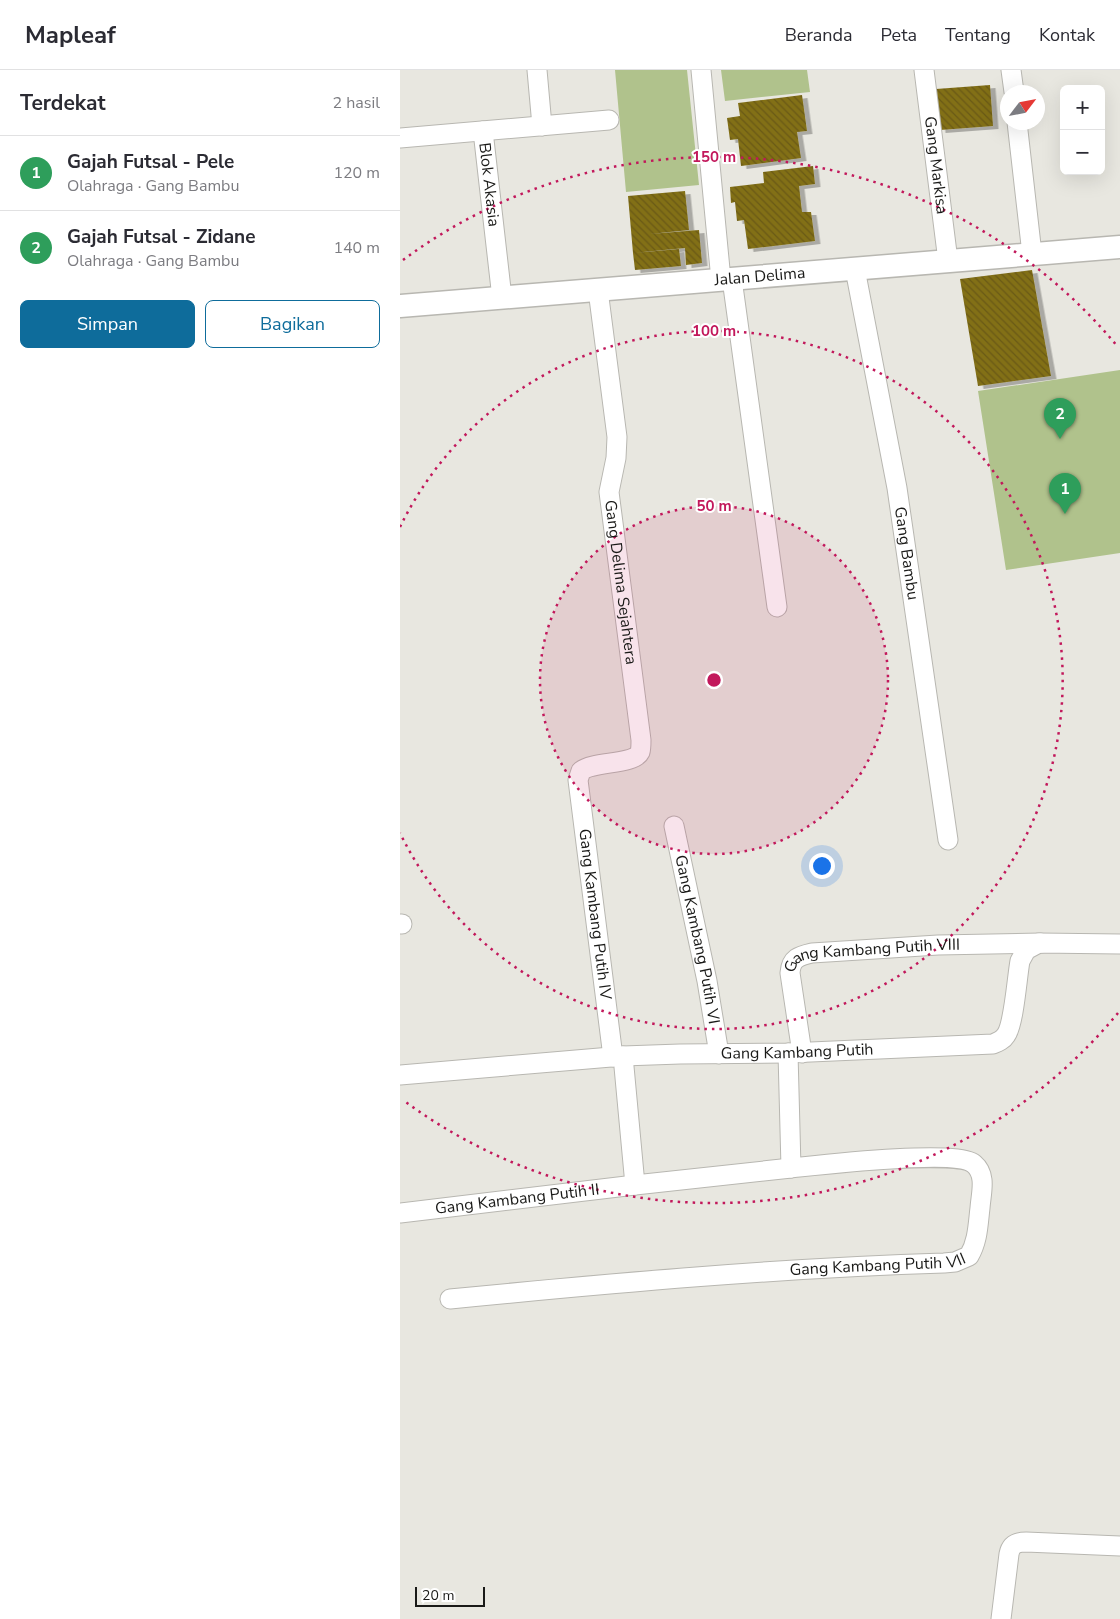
<!DOCTYPE html>
<html lang="id">
<meta charset="utf-8">
<style>
:root{--surface:#fff;--page:#f7f7f7;--text:#2b2b33;--muted:#7c7c81;--line:#e1e1e2;--accent:#0e6c9b}
body{margin:0;font-family:"Nunito Sans",sans-serif;background:var(--page);color:var(--text)}
.controls{position:absolute;right:15px;top:15px;display:grid;overflow:hidden;border-radius:8px;box-shadow:0 5px 20px #0002}
.controls button{width:45px;height:45px;display:grid;place-items:center;padding:0;border:0;border-bottom:1px solid var(--line);background:var(--surface);color:var(--text);font:25px sans-serif}
.compass{position:absolute;left:600px;top:15px;width:45px;height:45px;border-radius:50%;background:var(--surface);box-shadow:0 5px 20px #0002;rotate:58deg}
.scale{position:absolute;left:15px;bottom:12px;width:70px;box-sizing:border-box;padding-left:5px;border:2px solid #1a1a18;border-top:0;font-size:14px;line-height:18px;white-space:nowrap;color:#1a1a18;-webkit-text-stroke:4px #fff;paint-order:stroke}
.you{position:absolute;left:421px;top:795px;width:18px;height:18px;margin:-12px;border:4px solid #fff;border-radius:50%;background:#1a73e8;box-shadow:0 0 0 8px #1a73e833}
.badge{display:grid;place-items:center;width:32px;height:32px;border-radius:50%;background:var(--accent);color:#fff;font-size:16px;font-weight:700}
.pin{position:absolute;translate:-50% -41px;filter:drop-shadow(0 1px 2px #0008)}
.pin::after{content:'';position:absolute;top:26px;width:18px;height:15px;background:inherit;clip-path:polygon(0 0,100% 0,50% 100%)}
.list{margin:0;padding:0;list-style:none}
h2{display:flex;justify-content:space-between;align-items:center;height:65px;margin:0;padding:0 20px;font-size:21px}
h2 small{font-size:16px;font-weight:400;color:var(--muted)}
.list li{display:grid;grid-template-columns:32px 1fr auto;gap:15px;align-items:center;box-sizing:border-box;height:75px;padding:0 20px;border-top:1px solid var(--line)}
.list b{display:block;font-size:19px;white-space:nowrap}
.list p{margin:0;font-size:16px;white-space:nowrap;color:var(--muted)}
.list em{font-size:16px;font-style:normal;color:var(--muted)}
.actions{display:flex;gap:10px;padding:15px 20px}
.actions a{flex:1;padding:11px 0;border:1px solid var(--accent);border-radius:8px;text-align:center;font-size:18px;color:var(--accent)}
.actions .main{background:var(--accent);color:#fff}
.map{position:relative;flex:none;width:720px;height:1549px;overflow:hidden}
header{display:flex;align-items:center;gap:30px;box-sizing:border-box;height:70px;padding:0 25px;background:var(--surface);border-bottom:1px solid var(--line)}
header strong{font-size:24px}
nav{display:flex;gap:28px;margin-inline-start:auto;font-size:18px}
main{display:flex}
aside{flex:1;background:var(--surface)}
.map>svg:first-child{display:block}
.green{fill:#b0c28c}
.building{fill:url(#building-back-hatch);filter:url(#shadow)}
.lines{fill:none;stroke-linecap:round;stroke-linejoin:round}
.minor-casing{stroke:#b8b7b1;stroke-width:21}
.tertiary-casing{stroke:#b8b7b1;stroke-width:25}
.minor{stroke:#fff;stroke-width:19}
.tertiary{stroke:#fff;stroke-width:22}
.ring{fill:none;stroke:#c2185b;stroke-width:2.5;stroke-dasharray:2.5 5}
.labels{text-anchor:middle;dominant-baseline:central;stroke-width:4;stroke-linejoin:round;paint-order:stroke}
.street-label{font-size:16px;fill:#1a1a18;stroke:#fff}
.centre{fill:#c2185b;stroke:#fff;stroke-width:2.5}
.ring-label{font-size:15px;text-anchor:middle;font-weight:bold;fill:#c2185b;stroke:#fff;stroke-width:4;stroke-linejoin:round;paint-order:stroke}
</style>
<header>
<strong>Mapleaf</strong>
<nav><a>Beranda</a><a>Peta</a><a>Tentang</a><a>Kontak</a></nav>
</header>
<main>
<aside>
<h2>Terdekat<small>2 hasil</small></h2>
<ul class="list">
<li><span class="badge" style="background:#2e9e5b">1</span><div><b>Gajah Futsal - Pele</b><p>Olahraga · Gang Bambu</p></div><em>120 m</em></li>
<li><span class="badge" style="background:#2e9e5b">2</span><div><b>Gajah Futsal - Zidane</b><p>Olahraga · Gang Bambu</p></div><em>140 m</em></li>
</ul>
<div class="actions"><a class="main">Simpan</a><a>Bagikan</a></div>
</aside>
<div class="map">
<svg width="720" height="1549" viewBox="0 0 720 1549">
<defs>
<pattern id="building-back-hatch" width="6" height="6" patternUnits="userSpaceOnUse" patternTransform="scale(1.25)"><rect width="6" height="6" fill="#826f17"/><path d="M-1 5l2 2M0 0l6 6M5-1l2 2" fill="none" stroke="#6a5a14"/></pattern>
<filter id="shadow"><feDropShadow dx="5.5" dy="3" stdDeviation="0" flood-color="#0004"/></filter>
</defs>
<rect width="100%" height="100%" fill="#e8e7e0"/>
<path class="green" d="M215,0h72l12,115 -73,7z
M321,0h86l3,22 -85,9z
M720,300v183l-114,17 -28,-179z"/>
<path class="building" d="M590,15l3,41 -53,4 -4,-41z
M402,25l5,36 -10,1 4,26 -60,8 -3,-27 -8,1 -3,-22 13,-2 -2,-13z
M413,96l2,18 -16,2 3,26h9l4,29 -67,8 -4,-29 -7,1 -2,-19 -4,1 -1,-16 34,-4 -1,-11z
M285,121l4,39 -39,4 49,-4 3,33 -16,2 -1,-17 -52,5 -5,-57z
M279,179l2,17 -46,4 -2,-17z
M632,200l19,106 -73,10 -18,-107z"/>
<g class="lines">
<defs>
<g id="minor">
<path d="M137,0l5,56"/>
<path d="M301,0l20,210"/>
<path id="s1" d="M524,0l24,191"/>
<path d="M611,0l3,22"/>
<path d="M617,52l15,132"/>
<path id="s2" d="M83,61l19,167"/>
<path d="M0,68l209,-18"/>
<path id="s3" d="M455,199l42,219 51,352"/>
<path d="M332,209l45,328"/>
<path id="s4" d="M198,220l19,147 -1,21 -7,34 32,248c0,4 0,9 -1,12 -6,13 -46,9 -59,19l-3,9 35,277"/>
<path id="s5" d="M274,756l33,155 12,73"/>
<path d="M0,854h2"/>
<path id="s6" d="M402,983l-12,-80c1,-15 9,-17 22,-20l126,-8 103,-2"/>
<path d="M223,986l12,129 156,-17"/>
<path id="s7" d="M0,1005l223,-19 57,-2 108,-1 205,-9c5,-2 10,-4 13,-9 8,-11 11,-58 14,-74l6,-11 13,-7 81,1"/>
<path id="s8" d="M0,1143l235,-28"/>
<path id="s9" d="M50,1229c164,-16 329,-31 494,-36l11,-1 14,-6c9,-15 9,-32 11,-48 1,-15 7,-33 -6,-44 -17,-15 -154,1 -183,4l-3,-115"/>
<path d="M601,1549l8,-65c2,-10 8,-12 17,-12l94,4"/>
</g>
<g id="tertiary">
<path id="s10" d="M0,236l720,-59"/>
</g>
</defs>
<use href="#minor" class="minor-casing"/>
<use href="#tertiary" class="tertiary-casing"/>
<use href="#minor" class="minor"/>
<use href="#tertiary" class="tertiary"/>
</g>
<circle cx="314" cy="610" r="174" fill="#c2185b" fill-opacity=".12"/>
<g class="ring">
<circle cx="314" cy="610" r="174"/>
<path d="M0 457A349 349 0 1 1 0 763"/>
<path d="M718 943A523 523 0 0 1 3 1030M3 190A523 523 0 0 1 718 277"/>
</g>
<g class="labels">
<g class="street-label">
<text stroke="none"><textPath href="#s1" startOffset="96">Gang Markisa</textPath></text>
<text stroke="none"><textPath href="#s2" startOffset="54">Blok Akasia</textPath></text>
<text stroke="none"><textPath href="#s10" startOffset="361">Jalan Delima</textPath></text>
<text stroke="none"><textPath href="#s3" startOffset="289">Gang Bambu</textPath></text>
<text stroke="none"><textPath href="#s4" startOffset="295">Gang Delima Sejahtera</textPath></text>
<text stroke="none"><textPath href="#s4" startOffset="674">Gang Kambang Putih IV</textPath></text>
<text stroke="none"><textPath href="#s5" startOffset="116">Gang Kambang Putih VI</textPath></text>
<text stroke="none"><textPath href="#s6" startOffset="172">Gang Kambang Putih VIII</textPath></text>
<text stroke="none"><textPath href="#s7" startOffset="398">Gang Kambang Putih</textPath></text>
<text stroke="none"><textPath href="#s8" startOffset="118">Gang Kambang Putih II</textPath></text>
<text stroke="none"><textPath href="#s9" startOffset="429">Gang Kambang Putih VII</textPath></text>
</g>
</g>
<circle cx="314" cy="610" r="8" class="centre"/>
<g class="ring-label">
<text x="314" y="92">150 m</text>
<text x="314" y="266">100 m</text>
<text x="314" y="441">50 m</text>
</g>
</svg>
<div class="controls">
<button>+</button>
<button>−</button>
</div>
<svg class="compass" viewBox="-18 -18 36 36"><path d="M0-13l5 13h-10z" fill="#e53935"/><path d="M0 13l5-13h-10z" fill="#7c7c81"/></svg>
<div class="scale">20 m</div>
<div class="you"></div>
<div class="pin badge" style="left:665px;top:444px;background:#2e9e5b">1</div>
<div class="pin badge" style="left:660px;top:369px;background:#2e9e5b">2</div>
</div>
</main>
